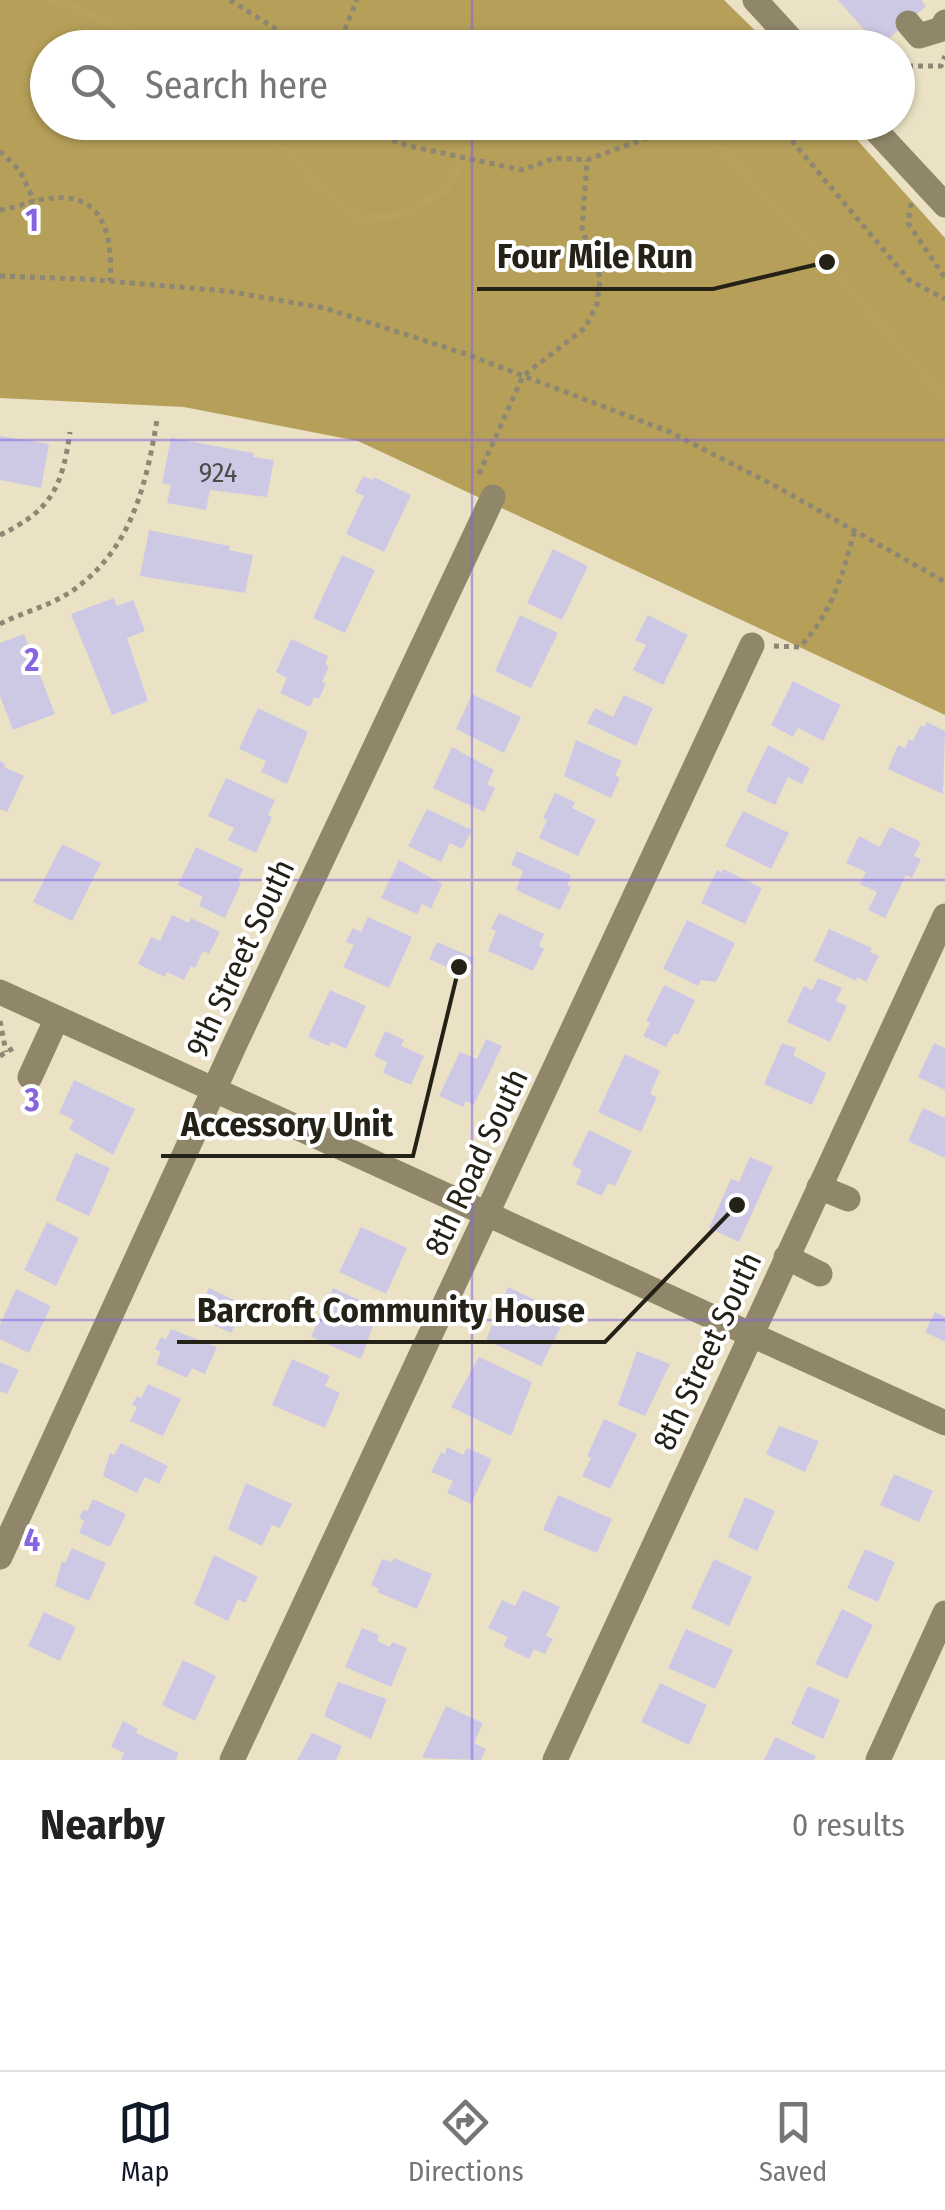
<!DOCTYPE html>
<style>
:root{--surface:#fff;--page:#f2f2f2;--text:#222;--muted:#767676;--line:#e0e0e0;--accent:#111827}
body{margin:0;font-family:"Fira Sans Condensed",sans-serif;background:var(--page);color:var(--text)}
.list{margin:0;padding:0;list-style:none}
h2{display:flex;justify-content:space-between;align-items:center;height:130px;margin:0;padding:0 40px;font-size:42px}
h2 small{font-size:32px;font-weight:400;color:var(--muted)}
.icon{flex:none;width:55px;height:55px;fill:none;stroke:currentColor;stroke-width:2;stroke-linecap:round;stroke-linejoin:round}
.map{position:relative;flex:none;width:945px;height:1760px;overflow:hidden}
.search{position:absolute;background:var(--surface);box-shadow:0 2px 8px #0004;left:30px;right:30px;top:30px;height:110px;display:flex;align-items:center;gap:25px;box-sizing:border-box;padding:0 35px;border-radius:55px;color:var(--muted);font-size:38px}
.sheet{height:310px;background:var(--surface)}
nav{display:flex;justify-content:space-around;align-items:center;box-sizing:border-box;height:140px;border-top:2px solid var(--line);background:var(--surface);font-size:28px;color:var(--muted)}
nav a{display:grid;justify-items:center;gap:5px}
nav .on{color:var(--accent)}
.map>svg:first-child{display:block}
.forest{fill:#b59f59}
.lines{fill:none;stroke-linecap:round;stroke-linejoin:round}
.stream{stroke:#b7a15c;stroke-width:9}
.building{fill:#cdc9e5}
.path{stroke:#8d8773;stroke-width:5;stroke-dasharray:5 5;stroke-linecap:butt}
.minor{stroke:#90866a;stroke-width:25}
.grid{fill:none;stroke:#8665e0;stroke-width:2.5;stroke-opacity:0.55}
.labels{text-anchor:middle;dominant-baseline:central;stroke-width:8;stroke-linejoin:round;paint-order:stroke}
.number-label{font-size:28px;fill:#4e4b4a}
.street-label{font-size:32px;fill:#242117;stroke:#fff}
.grid-label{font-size:32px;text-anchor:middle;font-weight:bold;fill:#8665e0;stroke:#fff;stroke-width:8;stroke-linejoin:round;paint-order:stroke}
.leader{fill:none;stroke:#242117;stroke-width:4}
.callout-dot{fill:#242117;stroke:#fff;stroke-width:4}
.callout-label{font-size:35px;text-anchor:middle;font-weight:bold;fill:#242117;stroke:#fff;stroke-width:8;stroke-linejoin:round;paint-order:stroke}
</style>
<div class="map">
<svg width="945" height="1760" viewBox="0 0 945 1760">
<rect width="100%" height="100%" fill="#ebe2c6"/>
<path class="forest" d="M0,0h724l48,47 -724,1v74l794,1 103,115v477l-587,-274 -174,-34 -184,-9z"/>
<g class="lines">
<path class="stream" d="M48,0l10,1 110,47
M589,48h16
M261,122l58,64 39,33 45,-4 42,-25 39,-68
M696,122l131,140 118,137"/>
</g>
<path class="building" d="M838,0h83l5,6 -48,42h-15l-6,-7 9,-9z
M0,436l49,8 -8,44 -41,-8z
M171,438l83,15 -1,4 21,3 -7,37 -57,-7 -4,20 -39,-7 4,-18 -9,-2z
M363,476l10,4 1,-3 37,18 -27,57 -38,-18 18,-38 -9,-4z
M149,530l81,16 -1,4 24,5 -8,38 -105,-17z
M553,549l35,17 -26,54 -35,-17z
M342,555l33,15 -30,63 -32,-15z
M114,598l3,8 16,-6 12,31 -18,7 21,63 -36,14 -41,-101z
M520,615l38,18 -27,55 -36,-17z
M648,615l40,20 -25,50 -30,-15 13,-25 -11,-5z
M24,634l31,80 -42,16 -13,-34v-53z
M291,639l37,17 -3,8 4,2 -7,16 4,1 -7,16 -5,-2 -4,10 -30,-14 7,-15 -11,-6z
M793,681l48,24 -18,36 -25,-13 -5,9 -22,-12z
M472,694l49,23 -17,36 -48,-24z
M624,695l29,13 -17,38 -49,-23 8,-15 18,9z
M258,708l50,24 -21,52 -26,-12 5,-11 -27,-12z
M927,722l18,9 -2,63 -55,-25 10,-24 7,3 4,-9 4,2 8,-16 3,2z
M576,740l46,21 -7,14 5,3 -9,20 -47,-22z
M768,745l42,23 -8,16 -14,-7 -13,28 -29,-14z
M452,747l42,23 -7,14 8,4 -11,24 -51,-24z
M0,761l5,3 -1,3 20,9 -17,36 -7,-3z
M226,778l49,22 -7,15 4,2 -16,36 -28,-13 6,-12 -26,-12z
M555,793l20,9 -3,6 24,12 -18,36 -39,-18 8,-18 -4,-2z
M427,809l45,21 -10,19 -12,-6 -9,19 -33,-16z
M743,811l46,22 -18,36 -46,-23z
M890,827l31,15 -7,14 7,3 -9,19 -6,-3 -21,43 -17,-8 9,-18 -17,-8 6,-12 -20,-9 13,-27 21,11z
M62,844l39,19 -29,58 -39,-19z
M196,847l47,22 -5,12 3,2 -16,35 -26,-12 4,-9 -25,-12z
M517,851l54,24 -4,10 4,2 -11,23 -44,-20 7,-19 -12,-6z
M399,860l43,24 -11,25 -9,-5 -5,10 -36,-16z
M723,869l39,19 -17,36 -44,-21 16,-33 4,3z
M499,913l45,21 -5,12 5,3 -11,22 -45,-20 8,-20 -5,-2z
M172,915l17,8 2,-5 29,14 -11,22 -6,-3 -8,17 -4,-2 -7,14 -17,-8 -2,5 -27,-13 13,-27 9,4z
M368,917l44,20 -23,51 -46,-21 11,-22 -8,-3 7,-14 8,4z
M687,920l48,23 -19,39 -15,-2 -3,6 -35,-17z
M829,929l43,19 -2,4 9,4 -13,26 -8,-5 -2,4 -42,-20z
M437,942l37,16 -8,18 -37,-17z
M818,978l24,10 -6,13 11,5 -17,36 -43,-20 17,-36 8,4z
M664,985l31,15 -17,35 -4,-2 -8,14 -23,-11 7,-13 -4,-2z
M330,990l36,16 -20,43 -15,-7 -2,4 -21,-9z
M385,1031l19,9 -3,6 23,10 -13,29 -28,-12 4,-11 -13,-6z
M486,1039l16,7 -28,59 -8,-4 -3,6 -24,-11 21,-44 17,7z
M782,1043l14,5 -3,7 33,18 -14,32 -48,-21z
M934,1043l11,5v42l-27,-13z
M625,1054l35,17 -10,23 7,3 -16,35 -43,-20z
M74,1080l61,29 -22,46 -44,-26 5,-9 -15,-7z
M923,1108l22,10v40l-37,-17z
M589,1130l43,21 -17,35 -7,-3 -6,13 -26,-12 6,-14 -10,-5z
M76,1153l34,15 -21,48 -34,-16z
M750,1157l23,10 -34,75 -30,-14 22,-49 8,3z
M47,1222l32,16 -23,48 -32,-16z
M361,1227l46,21 -21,46 -47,-22z
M508,1287l59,28 -26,51 -55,-26z
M209,1288l35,17 -13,28 -35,-16z
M333,1288l46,21 -18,50 -50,-22z
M16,1289l35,17 -22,47 -29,-14v-14z
M935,1312l10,5v25l-20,-10z
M171,1329l46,18 -12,27 -13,-6 -5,10 -31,-14 5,-12 -6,-3 6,-12 5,3z
M637,1351l33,13 -25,52 -27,-11z
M479,1357l53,25 -21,54 -60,-29z
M292,1359l38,17 -5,10 15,7 -15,35 -53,-23z
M0,1362l19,8 -12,24 -7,-3z
M148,1384l33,15 -18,37 -33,-15 7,-14 -5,-2 5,-9 4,2z
M604,1419l33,15 -27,55 -28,-13 9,-18 -4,-2z
M779,1426l40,15 -14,31 -39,-18z
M121,1443l47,23 -9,18 -14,-7 -8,16 -34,-17 7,-23 4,2z
M447,1447l16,8 4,-7 25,11 -21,45 -24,-11 6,-12 -22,-9 10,-20 4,2z
M894,1474l39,17 -14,31 -39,-17z
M246,1483l46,21 -12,24 -8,-3 -10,21 -34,-17z
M558,1495l54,24 -15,34 -54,-23z
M745,1497l30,14 -18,40 -29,-14z
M93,1499l33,15 -16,33 -31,-14 5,-12 -5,-3 4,-8 4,1z
M72,1548l34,15 -17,38 -34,-15 7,-25 3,2z
M865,1549l30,13 -17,40 -31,-14z
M214,1555l44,22 -13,26 -7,-4 -10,22 -34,-17z
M394,1558l38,16 -15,35 -40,-17 2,-3 -8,-4 11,-26 10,3z
M714,1559l38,18 -23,49 -38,-18z
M523,1590l37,17 -14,29 7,3 -8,15 -11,-5 -5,10 -26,-13 5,-9 -20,-9 14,-28 13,6z
M842,1609l31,16 -26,54 -32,-15z
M44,1612l32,15 -16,34 -32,-15z
M362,1628l17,7 -2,6 13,6 2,-5 15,6 -16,39 -46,-20z
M686,1629l47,21 -18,39 -47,-21z
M183,1660l33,16 -21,45 -33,-16z
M338,1682l49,17 -16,40 -47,-23z
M660,1683l47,22 -18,40 -48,-23z
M808,1686l32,14 -17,39 -32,-15z
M446,1706l37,17 -9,20 12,6 -5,11 -59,-2z
M123,1721l15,8 -2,4 43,20 -3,7h-55l3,-7 -13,-6z
M312,1733l30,13 -6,14h-39z
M775,1737l41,19 -2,4h-50z"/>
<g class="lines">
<path class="path" d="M230,0l76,48
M337,48l20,-48
M898,66h43l4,-10
M384,122l8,18 13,5 117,25 33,-12 32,2 103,-38
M768,122l24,19 117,139 36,19
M0,151l20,20 14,30
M911,203l-3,20 37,55
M0,210c15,-2 30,-9 46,-11 58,-10 67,37 64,82
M0,276l84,3 142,12 98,17 142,46 204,78 109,56 166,94
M479,474l44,-98 62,-48 12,-24 3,-24 -4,-22 -14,-27 5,-71
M0,535c52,-25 62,-48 70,-103
M0,624c23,-12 50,-18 72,-33 59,-41 74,-105 85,-171
M774,646l26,1c34,-38 41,-69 55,-117
M0,1021l6,31
M0,1056l15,-9"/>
<path class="minor" d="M755,0l44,48
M908,23l11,13 23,-7 3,-7
M868,122l77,83
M0,992l945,431
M30,1077l27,-59
M819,1187l29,12
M786,1257l34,17
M0,1557l235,-513 258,-547
M232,1760l520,-1115
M555,1760l390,-844
M878,1760l67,-147"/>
</g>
<path class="grid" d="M472,0v48M472,122v1638M0,440h945M0,880h945M0,1320h945"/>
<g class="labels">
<g class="number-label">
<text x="218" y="472">924</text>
</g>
<g class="street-label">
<text transform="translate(240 958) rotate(-65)">9th Street South</text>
<text transform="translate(476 1162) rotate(-65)">8th Road South</text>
<text transform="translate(707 1351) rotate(-65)">8th Street South</text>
</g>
</g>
<g class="grid-label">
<text x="32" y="231">1</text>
<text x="32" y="671">2</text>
<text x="32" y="1111">3</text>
<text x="32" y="1551">4</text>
</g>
<path class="leader" d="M827 262L713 289H477M459 967L413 1156H161M737 1205L605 1342H177"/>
<g class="callout-dot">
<circle cx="827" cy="262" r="10"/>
<circle cx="459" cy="967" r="10"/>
<circle cx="737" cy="1205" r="10"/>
</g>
<g class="callout-label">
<text x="595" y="268">Four Mile Run</text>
<text x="287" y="1136">Accessory Unit</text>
<text x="391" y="1322">Barcroft Community House</text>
</g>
</svg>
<div class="search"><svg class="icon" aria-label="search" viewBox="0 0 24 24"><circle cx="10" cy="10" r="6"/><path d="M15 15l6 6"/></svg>Search here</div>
</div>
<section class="sheet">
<h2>Nearby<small>0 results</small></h2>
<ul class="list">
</ul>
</section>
<nav>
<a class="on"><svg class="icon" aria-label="map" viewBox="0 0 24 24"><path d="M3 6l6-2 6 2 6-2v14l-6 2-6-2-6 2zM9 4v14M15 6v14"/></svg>Map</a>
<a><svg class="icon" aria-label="directions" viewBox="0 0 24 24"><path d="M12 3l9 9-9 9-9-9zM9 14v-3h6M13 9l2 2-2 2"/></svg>Directions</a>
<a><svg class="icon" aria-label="saved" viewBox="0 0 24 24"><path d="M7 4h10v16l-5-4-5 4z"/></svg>Saved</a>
</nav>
